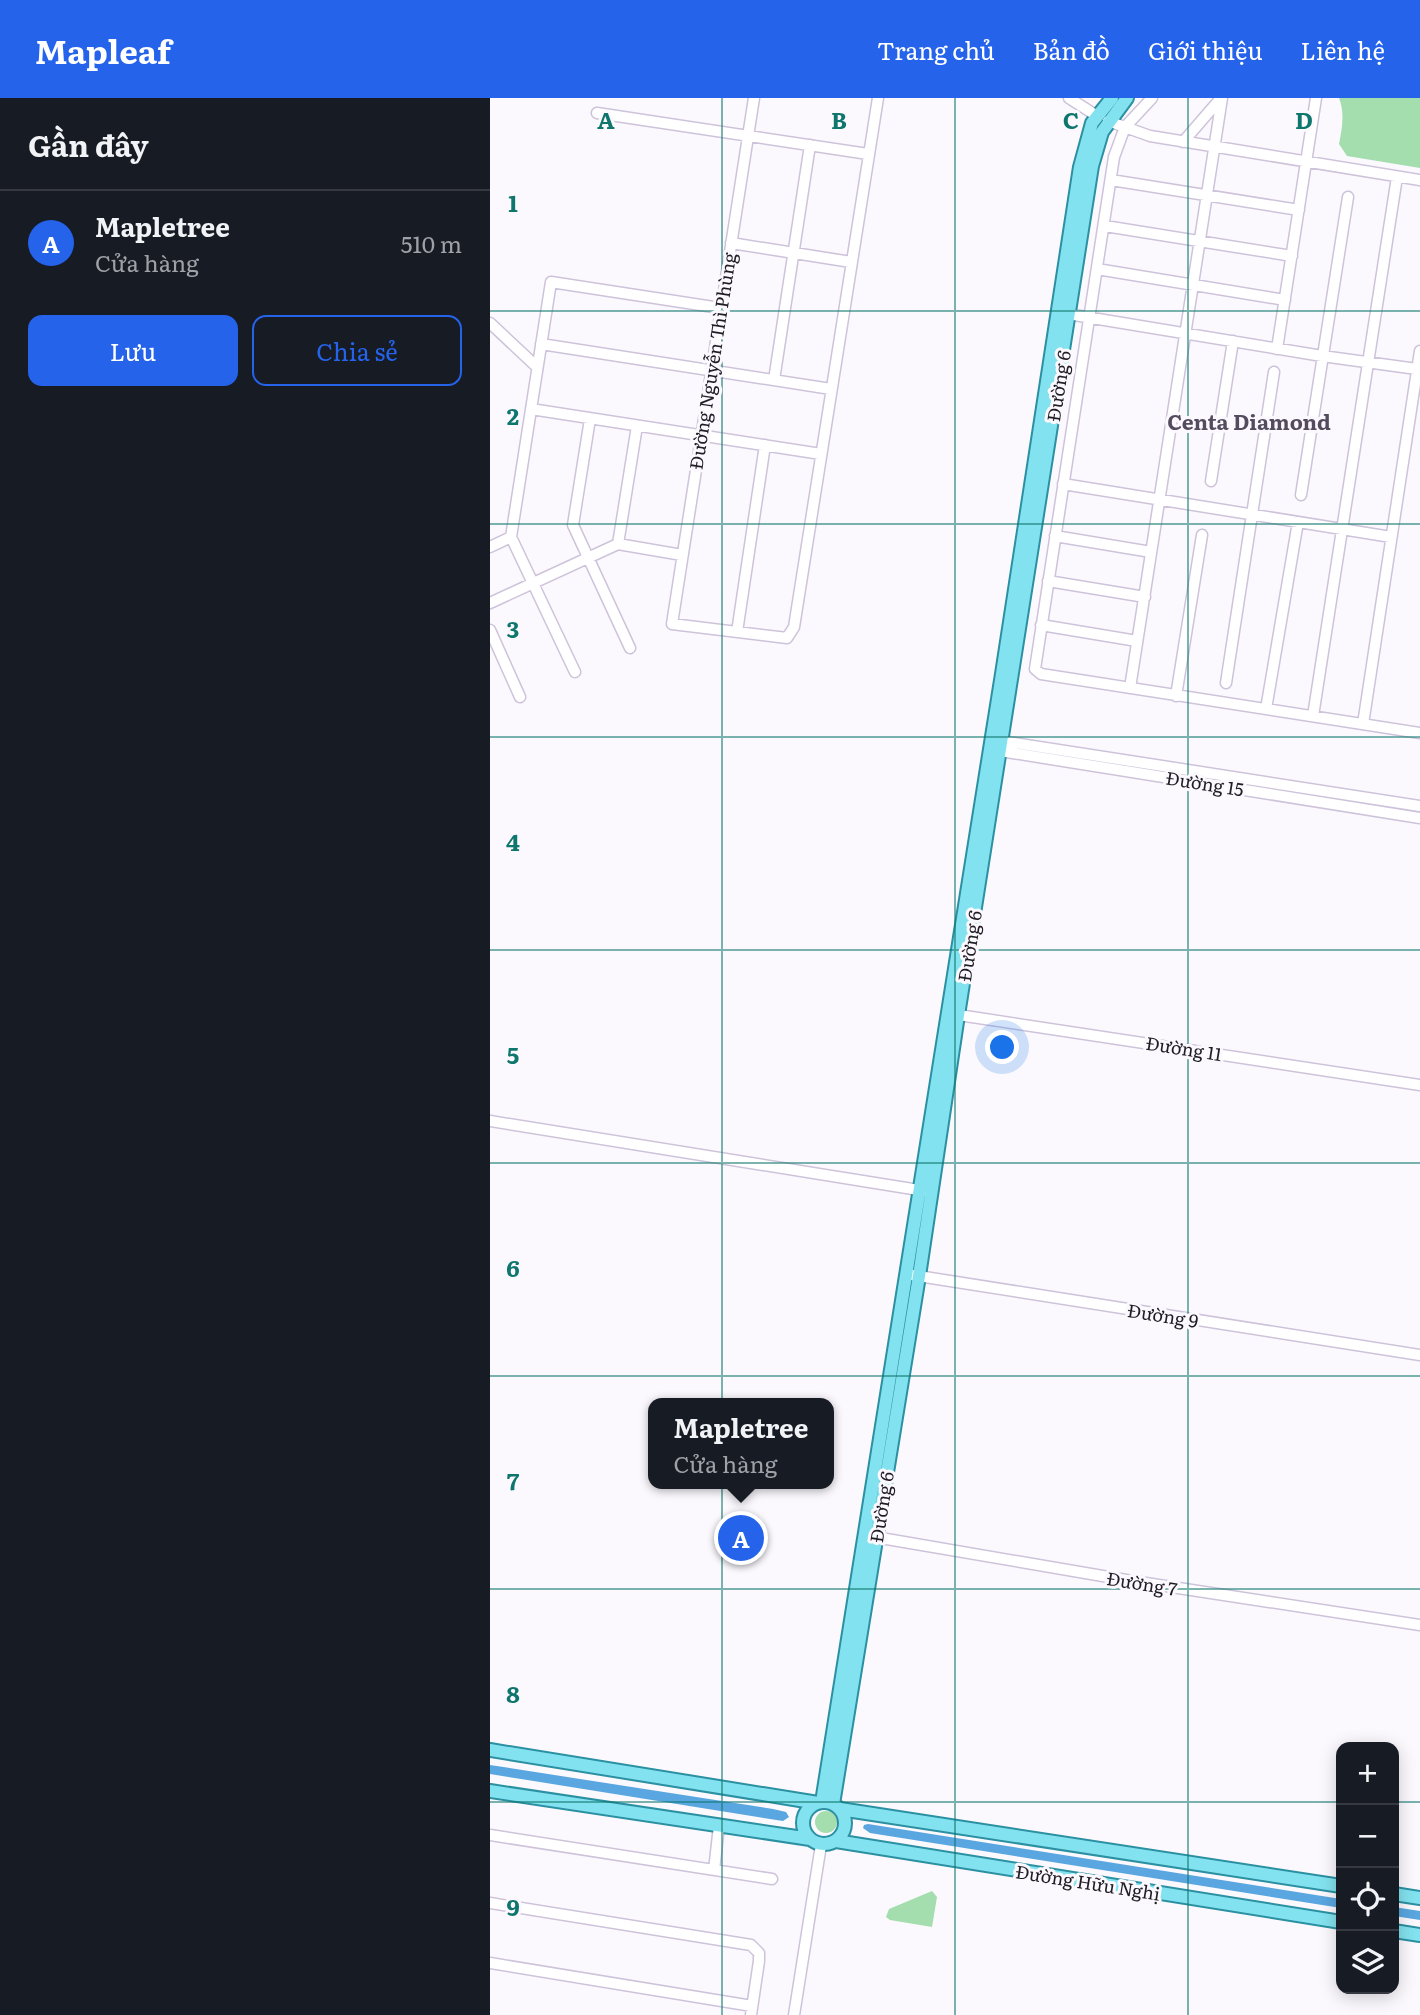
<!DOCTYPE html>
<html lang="vi">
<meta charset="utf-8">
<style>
:root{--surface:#171b24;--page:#20242c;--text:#f1f3f6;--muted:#9ea1a6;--line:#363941;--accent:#2563eb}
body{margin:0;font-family:Literata,serif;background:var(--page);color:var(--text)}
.controls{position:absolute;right:21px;bottom:21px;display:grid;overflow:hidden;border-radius:14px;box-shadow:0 4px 18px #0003}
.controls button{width:63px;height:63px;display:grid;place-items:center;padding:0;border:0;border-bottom:2px solid var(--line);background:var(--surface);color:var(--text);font:35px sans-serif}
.you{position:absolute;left:513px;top:950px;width:24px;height:24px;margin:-18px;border:5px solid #fff;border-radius:50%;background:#1a73e8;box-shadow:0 0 0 10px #1a73e833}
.badge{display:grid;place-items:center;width:46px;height:46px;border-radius:50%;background:var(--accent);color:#fff;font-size:23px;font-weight:700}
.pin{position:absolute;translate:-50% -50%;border:4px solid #fff;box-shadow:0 2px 7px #0006}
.popup{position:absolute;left:158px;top:1300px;width:186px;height:91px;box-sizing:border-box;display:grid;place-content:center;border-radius:14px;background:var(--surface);filter:drop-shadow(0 2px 5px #0005);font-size:23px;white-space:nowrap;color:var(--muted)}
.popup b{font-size:26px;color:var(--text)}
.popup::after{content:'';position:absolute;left:50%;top:100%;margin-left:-14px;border:14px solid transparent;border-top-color:var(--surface)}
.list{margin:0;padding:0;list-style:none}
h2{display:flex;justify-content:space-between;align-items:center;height:91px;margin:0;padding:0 28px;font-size:30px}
h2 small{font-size:23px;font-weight:400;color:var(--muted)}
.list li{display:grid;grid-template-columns:46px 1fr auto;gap:21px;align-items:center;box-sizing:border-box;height:105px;padding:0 28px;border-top:2px solid var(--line)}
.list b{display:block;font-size:26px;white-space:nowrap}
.list p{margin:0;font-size:23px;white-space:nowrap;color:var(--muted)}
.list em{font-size:23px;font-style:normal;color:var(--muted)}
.actions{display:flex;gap:14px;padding:21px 28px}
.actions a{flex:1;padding:16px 0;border:2px solid var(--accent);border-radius:14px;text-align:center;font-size:24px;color:var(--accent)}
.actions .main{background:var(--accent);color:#fff}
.icon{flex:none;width:38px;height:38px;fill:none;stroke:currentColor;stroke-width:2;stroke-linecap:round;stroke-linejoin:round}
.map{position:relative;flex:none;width:930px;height:1917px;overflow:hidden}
header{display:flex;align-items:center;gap:42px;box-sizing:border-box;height:98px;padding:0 35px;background:var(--accent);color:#fff}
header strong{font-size:33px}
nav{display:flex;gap:38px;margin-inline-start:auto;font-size:24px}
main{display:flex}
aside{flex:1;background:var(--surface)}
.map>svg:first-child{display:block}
.green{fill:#a4ddae}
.water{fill:#59a6e0}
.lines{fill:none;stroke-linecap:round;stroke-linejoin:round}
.minor-casing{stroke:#cec3da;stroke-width:13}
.major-casing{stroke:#2b90a1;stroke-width:16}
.minor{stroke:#fff;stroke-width:10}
.major{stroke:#83e2ef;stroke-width:12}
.grid{fill:none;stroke:#0f766e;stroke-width:2;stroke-opacity:0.55}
.labels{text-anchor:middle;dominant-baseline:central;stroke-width:6;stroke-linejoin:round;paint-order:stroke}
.street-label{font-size:18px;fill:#211d25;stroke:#fbf9fe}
.quarter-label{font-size:21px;font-weight:bold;fill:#554b5f;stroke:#fbf9fe}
.grid-label{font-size:23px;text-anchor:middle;font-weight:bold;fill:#0f766e;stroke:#fbf9fe;stroke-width:6;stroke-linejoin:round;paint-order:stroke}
</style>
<header>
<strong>Mapleaf</strong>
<nav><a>Trang chủ</a><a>Bản đồ</a><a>Giới thiệu</a><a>Liên hệ</a></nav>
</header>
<main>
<aside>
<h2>Gần đây<small></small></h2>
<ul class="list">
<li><span class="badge">A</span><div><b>Mapletree</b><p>Cửa hàng</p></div><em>510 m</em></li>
</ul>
<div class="actions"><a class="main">Lưu</a><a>Chia sẻ</a></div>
</aside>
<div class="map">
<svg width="930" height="1917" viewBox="0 0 930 1917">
<rect width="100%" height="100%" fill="#fbf9fe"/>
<path class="green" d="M849,0h81v70l-73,-12 -8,-12c3,-15 6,-31 0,-46z
M325 1724a11 11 0 1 1 22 0a11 11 0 1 1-22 0Z
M442,1793l5,6 -5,30 -42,-7 -4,-3 3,-8z"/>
<path class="water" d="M0,1667l283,44 13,3 3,5 -6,4 -293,-47z
M378,1726l473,75v9l-471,-75 -7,-5 1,-3z
M904,1809l26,4v9l-26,-4z"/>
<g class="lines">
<defs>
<path id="minor" d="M264,0l-82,526 115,14 7,-11 84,-529
M579,0l28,18
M662,0l-27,29 -11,30 -79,512 6,5 379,59
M107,15l271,41
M618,23l42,15 270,44
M693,44l38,-44
M621,82l188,30
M615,128l187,30
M241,145l120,19
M607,171l188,31
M572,215l260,43 95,13
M0,225l47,44
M51,246l290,45
M787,251l39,-251
M284,282l36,-235
M41,311l290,45
M100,321l-17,106 57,123
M721,383l22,-140
M573,386l328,53
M811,397l47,-298
M565,438l96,16
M128,446l19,-118
M0,449l21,-10
M558,483l97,16
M0,505l128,-59 64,11
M551,527l96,16
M0,532l30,67
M247,534l28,-187
M85,574l-64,-135 40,-255 169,26
M736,585l48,-311
M640,590l92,-590
M686,598l26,-161
M776,611l32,-187
M823,618l84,-539
M873,626l57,-373
M505,642l425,66
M504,652l426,68
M462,916l468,71
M0,1023l435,70
M422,1177l508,80
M379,1438l257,44 294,45
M0,1737l282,44
M224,1772l5,-44
M0,1805l261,42 8,8v8l-8,54
M0,1865l262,43
M304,1917l27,-170"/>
<path id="major" d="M0,1652l328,53
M0,1693l320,48
M313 1725a21 21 0 1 1 42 0a21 21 0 1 1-42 0Z
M332,1704l180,-1128 78,-507 12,-44 20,-25
M343,1706l86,-528 39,-261 134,-849 10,-34 25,-34
M350,1711l501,77
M346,1743l505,81
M904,1796l26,4
M904,1833l26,4"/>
</defs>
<use href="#minor" class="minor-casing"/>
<use href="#major" class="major-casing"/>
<use href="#minor" class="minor"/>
<use href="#major" class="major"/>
</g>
<path class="grid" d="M232,0v1917M465,0v1917M698,0v1917M0,213h930M0,426h930M0,639h930M0,852h930M0,1065h930M0,1278h930M0,1491h930M0,1704h851M904,1704h26"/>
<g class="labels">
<g class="street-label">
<text transform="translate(222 263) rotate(-81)">Đường Nguyễn Thì Phùng</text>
<text transform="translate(568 288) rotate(-81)">Đường 6</text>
<text transform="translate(715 685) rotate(9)">Đường 15</text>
<text transform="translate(479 848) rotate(-81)">Đường 6</text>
<text transform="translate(694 950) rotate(9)">Đường 11</text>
<text transform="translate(673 1217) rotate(9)">Đường 9</text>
<text transform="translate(391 1409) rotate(-81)">Đường 6</text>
<text transform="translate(652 1485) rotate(9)">Đường 7</text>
<text transform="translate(598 1784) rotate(9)">Đường Hữu Nghị</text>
</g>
<g class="quarter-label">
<text x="759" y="322">Centa Diamond</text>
</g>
</g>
<g class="grid-label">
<text x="116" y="31">A</text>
<text x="349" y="31">B</text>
<text x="581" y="31">C</text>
<text x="814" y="31">D</text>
<text x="23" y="114">1</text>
<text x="23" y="327">2</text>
<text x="23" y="540">3</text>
<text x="23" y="753">4</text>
<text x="23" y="966">5</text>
<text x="23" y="1179">6</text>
<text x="23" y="1392">7</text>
<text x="23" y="1605">8</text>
<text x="23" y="1818">9</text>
</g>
</svg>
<div class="controls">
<button>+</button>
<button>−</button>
<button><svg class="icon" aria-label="locate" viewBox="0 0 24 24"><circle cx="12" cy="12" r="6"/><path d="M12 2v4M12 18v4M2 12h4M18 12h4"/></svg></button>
<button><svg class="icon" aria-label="layers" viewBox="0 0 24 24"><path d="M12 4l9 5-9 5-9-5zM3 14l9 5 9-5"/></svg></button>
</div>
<div class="you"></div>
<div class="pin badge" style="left:251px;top:1440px">A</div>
<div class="popup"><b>Mapletree</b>Cửa hàng</div>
</div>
</main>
